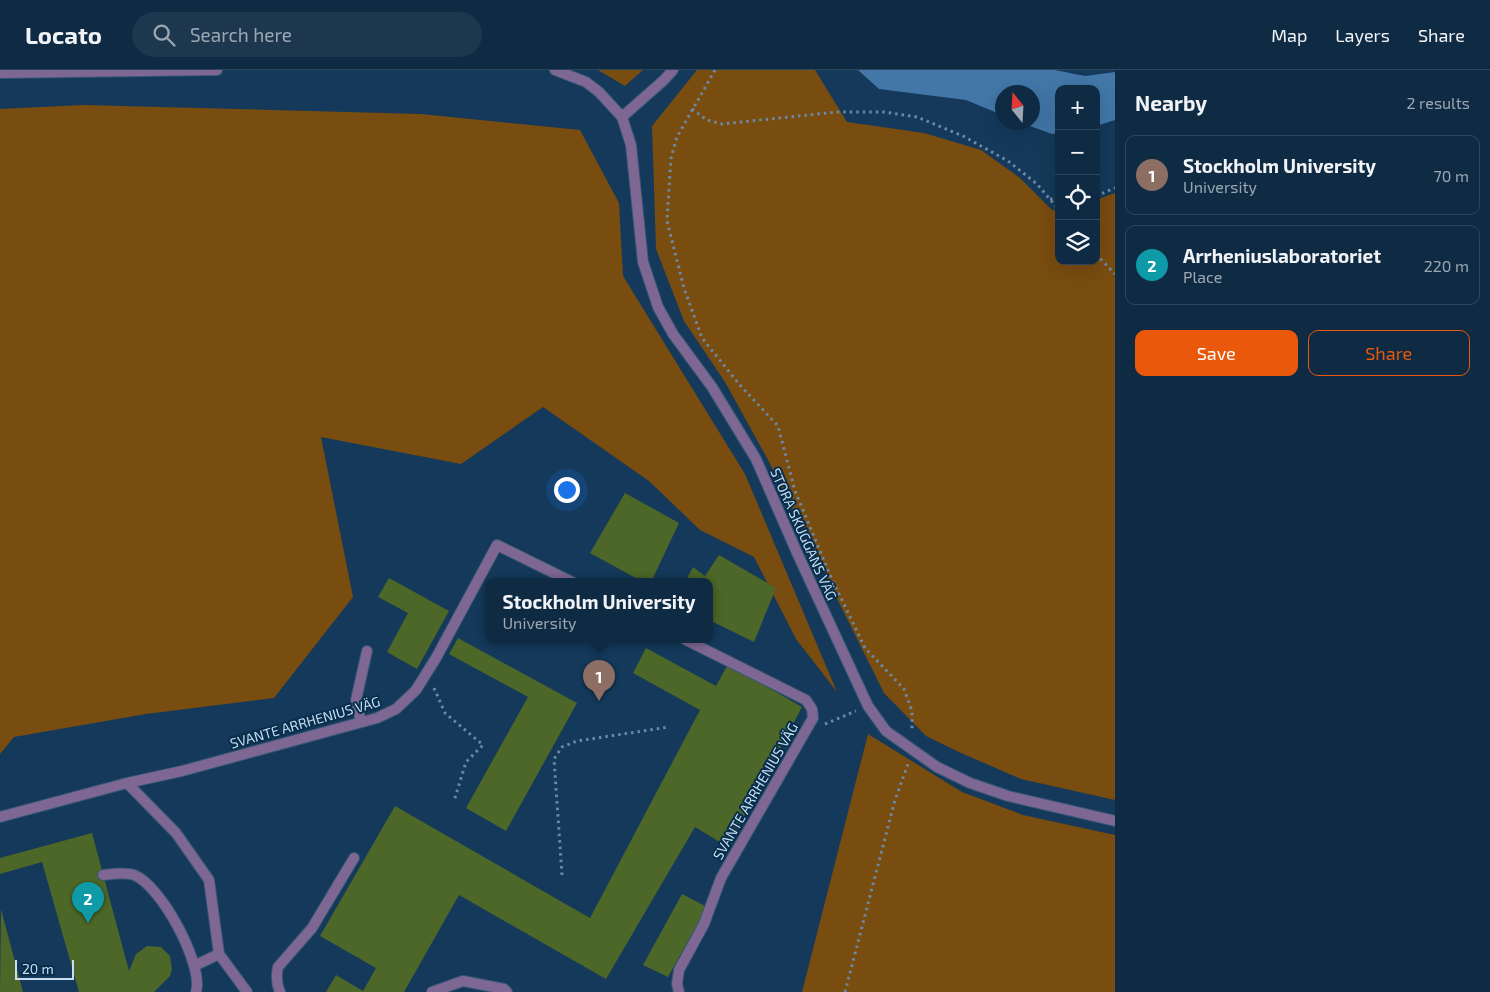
<!DOCTYPE html>
<meta charset="utf-8">
<style>
:root{--surface:#0f2b44;--page:#1d374f;--text:#f1f3f6;--muted:#9ba7b2;--line:#2f475d;--accent:#ea580c}
body{margin:0;font-family:"Exo 2",sans-serif;background:var(--page);color:var(--text)}
.controls{position:absolute;right:15px;top:15px;display:grid;overflow:hidden;border-radius:10px;box-shadow:0 5px 20px #0002}
.controls button{width:45px;height:45px;display:grid;place-items:center;padding:0;border:0;border-bottom:1px solid var(--line);background:var(--surface);color:var(--text);font:25px sans-serif}
.compass{position:absolute;left:995px;top:15px;width:45px;height:45px;border-radius:50%;background:var(--surface);box-shadow:0 5px 20px #0002;rotate:342deg}
.scale{position:absolute;left:15px;bottom:12px;width:59px;box-sizing:border-box;padding-left:5px;border:2px solid #c9def2;border-top:0;font-size:14px;line-height:18px;white-space:nowrap;color:#c9def2;-webkit-text-stroke:4px #082e4e;paint-order:stroke}
.you{position:absolute;left:566px;top:419px;width:18px;height:18px;margin:-12px;border:4px solid #fff;border-radius:50%;background:#1a73e8;box-shadow:0 0 0 8px #1a73e833}
.badge{display:grid;place-items:center;width:32px;height:32px;border-radius:50%;background:var(--accent);color:#fff;font-size:16px;font-weight:700}
.pin{position:absolute;translate:-50% -41px;filter:drop-shadow(0 1px 2px #0008)}
.pin::after{content:'';position:absolute;top:26px;width:18px;height:15px;background:inherit;clip-path:polygon(0 0,100% 0,50% 100%)}
.popup{position:absolute;left:485px;top:508px;width:228px;height:65px;box-sizing:border-box;display:grid;place-content:center;border-radius:10px;background:var(--surface);filter:drop-shadow(0 1px 4px #0005);font-size:16px;white-space:nowrap;color:var(--muted)}
.popup b{font-size:19px;color:var(--text)}
.popup::after{content:'';position:absolute;left:50%;top:100%;margin-left:-10px;border:10px solid transparent;border-top-color:var(--surface)}
.list{margin:0;padding:0;list-style:none}
h2{display:flex;justify-content:space-between;align-items:center;height:65px;margin:0;padding:0 20px;font-size:21px}
h2 small{font-size:16px;font-weight:400;color:var(--muted)}
.list li{display:grid;grid-template-columns:32px 1fr auto;gap:15px;align-items:center;box-sizing:border-box;height:80px;margin:0 10px 10px;padding:0 10px;border:1px solid var(--line);border-radius:10px}
.list b{display:block;font-size:19px;white-space:nowrap}
.list p{margin:0;font-size:16px;white-space:nowrap;color:var(--muted)}
.list em{font-size:16px;font-style:normal;color:var(--muted)}
.actions{display:flex;gap:10px;padding:15px 20px}
.actions a{flex:1;padding:11px 0;border:1px solid var(--accent);border-radius:10px;text-align:center;font-size:18px;color:var(--accent)}
.actions .main{background:var(--accent);color:#fff}
.icon{flex:none;width:28px;height:28px;fill:none;stroke:currentColor;stroke-width:2;stroke-linecap:round;stroke-linejoin:round}
.map{position:relative;flex:none;width:1115px;height:922px;overflow:hidden}
header{display:flex;align-items:center;gap:30px;box-sizing:border-box;height:70px;padding:0 25px;background:var(--surface);border-bottom:1px solid var(--line)}
header strong{font-size:24px}
nav{display:flex;gap:28px;margin-inline-start:auto;font-size:18px}
.search{width:350px;height:45px;background:var(--page);display:flex;align-items:center;gap:12px;box-sizing:border-box;padding:0 18px;border-radius:28px;color:var(--muted);font-size:19px}
main{display:flex}
aside{flex:1;background:var(--surface)}
.map>svg:first-child{display:block}
.green{fill:#794c10}
.water{fill:#4277a8}
.building{fill:#4c6727}
.lines{fill:none;stroke-linecap:round;stroke-linejoin:round}
.lane-casing{stroke:#355775;stroke-width:12}
.street-casing{stroke:#355775;stroke-width:12}
.path{stroke:#6c89a4;stroke-width:3;stroke-dasharray:2.5 4;stroke-linecap:butt}
.lane{stroke:#7e6792;stroke-width:10}
.street{stroke:#7e6792;stroke-width:10}
.labels{text-anchor:middle;dominant-baseline:central;stroke-width:4;stroke-linejoin:round;paint-order:stroke}
.street-label{font-size:14px;fill:#c9def2;stroke:#082e4e}
</style>
<header>
<strong>Locato</strong>
<div class="search"><svg class="icon" aria-label="search" viewBox="0 0 24 24"><circle cx="10" cy="10" r="6"/><path d="M15 15l6 6"/></svg>Search here</div>
<nav><a>Map</a><a>Layers</a><a>Share</a></nav>
</header>
<main>
<div class="map">
<svg width="1115" height="922" viewBox="0 0 1115 922">
<rect width="100%" height="100%" fill="#14395a"/>
<path class="green" d="M598,0h45l-18,16z
M697,0h118l32,52 77,11 57,17 39,28 32,32 7,-1v52h37v-61l19,-7v607l-94,-21 -60,-26 -35,-17 -42,-43 -116,-233 -43,-78 -41,-61 -28,-72 -4,-123z
M83,35l338,9 159,16 39,73 4,73 122,198 92,218 -41,-53 -42,-82 -54,-27 -51,-49 -106,-74 -82,57 -140,-27 32,160 -79,101 -128,16 -132,23 -14,17v-645z
M868,664l94,58 61,23 92,20v157h-313z"/>
<path class="water" d="M858,0h197l30,6 30,-4v48l-19,6v-37h-37v44l-7,1 -30,-11 10,-1v-30h-30v23l-36,-15 -87,-11z"/>
<path class="building" d="M625,423l54,30 -28,59h-8l-53,-29z
M719,485l57,33 -22,54 -45,-22v-38h-24l8,-15 12,9z
M389,508l60,33 -32,58 -30,-17 21,-39 -30,-16z
M458,568l119,65 -71,128 -40,-23 62,-111 -79,-43z
M646,578l70,38 12,-22 74,43 -74,140 -33,-20 -89,152 -147,-84 -55,97h-78l10,-17 27,16 13,-23 -56,-32 75,-130 195,112 110,-208 -67,-37z
M92,763l37,138 7,-17 11,-8 14,1 9,9 2,13 -2,7 -16,16h-75l-37,-130 -42,12v-16z
M682,824l25,13 -39,70 -25,-12z
M1,839l22,83h-23z"/>
<g class="lines">
<defs>
<path id="lane" d="M361,652l-5,-22 11,-49
M103,805c10,-1 21,-3 31,0 27,10 70,90 62,117
M194,896l25,-12
M280,922c-4,-9 -4,-16 -2,-25l34,-39 42,-70"/>
<path id="street" d="M555,0l31,12 13,10 23,25 9,28 12,117 15,45 15,27 39,53 44,72 42,96 70,151 18,25 51,36 33,16 38,13 107,25
M0,3l217,-3
M622,47l42,-37 9,-10
M127,713l49,50 33,47 10,74 28,38
M0,747l127,-34 55,-12 195,-53 19,-9 20,-19 20,-32 61,-113 75,37
M432,922l31,-11 41,8 3,3
M679,922l-2,-8 2,-14 25,-46 17,-46 92,-160 -1,-9 -6,-9 -120,-60"/>
</defs>
<use href="#lane" class="lane-casing"/>
<use href="#street" class="street-casing"/>
<path class="path" d="M715,0l-38,67 -6,21 -4,63 17,67 18,50 37,46 39,42 17,65 35,84 35,73 39,41 8,22v20
M692,39l15,11 15,4 115,-12h47l33,5 46,19 45,25 29,23 22,26
M1096,126l19,-8
M1050,129h9
M1096,184l19,20
M434,618l11,25 38,32 -17,17 -12,39
M825,654l31,-13
M562,805l-8,-116 8,-12 15,-6 92,-14
M845,922l50,-192 13,-36"/>
<use href="#lane" class="lane"/>
<use href="#street" class="street"/>
</g>
<g class="labels">
<g class="street-label">
<text transform="translate(804 464) rotate(66)">STORA SKUGGANS VÄG</text>
<text transform="translate(305 652) rotate(-16)">SVANTE ARRHENIUS VÄG</text>
<text transform="translate(755 721) rotate(-60)">SVANTE ARRHENIUS VÄG</text>
</g>
</g>
</svg>
<div class="controls">
<button>+</button>
<button>−</button>
<button><svg class="icon" aria-label="locate" viewBox="0 0 24 24"><circle cx="12" cy="12" r="6"/><path d="M12 2v4M12 18v4M2 12h4M18 12h4"/></svg></button>
<button><svg class="icon" aria-label="layers" viewBox="0 0 24 24"><path d="M12 4l9 5-9 5-9-5zM3 14l9 5 9-5"/></svg></button>
</div>
<svg class="compass" viewBox="-18 -18 36 36"><path d="M0-13l5 13h-10z" fill="#e53935"/><path d="M0 13l5-13h-10z" fill="#9ba7b2"/></svg>
<div class="scale">20 m</div>
<div class="you"></div>
<div class="pin badge" style="left:599px;top:631px;background:#8d6e63">1</div>
<div class="popup"><b>Stockholm University</b>University</div>
<div class="pin badge" style="left:88px;top:853px;background:#0f9aa8">2</div>
</div>
<aside>
<h2>Nearby<small>2 results</small></h2>
<ul class="list">
<li><span class="badge" style="background:#8d6e63">1</span><div><b>Stockholm University</b><p>University</p></div><em>70 m</em></li>
<li><span class="badge" style="background:#0f9aa8">2</span><div><b>Arrheniuslaboratoriet</b><p>Place</p></div><em>220 m</em></li>
</ul>
<div class="actions"><a class="main">Save</a><a>Share</a></div>
</aside>
</main>
